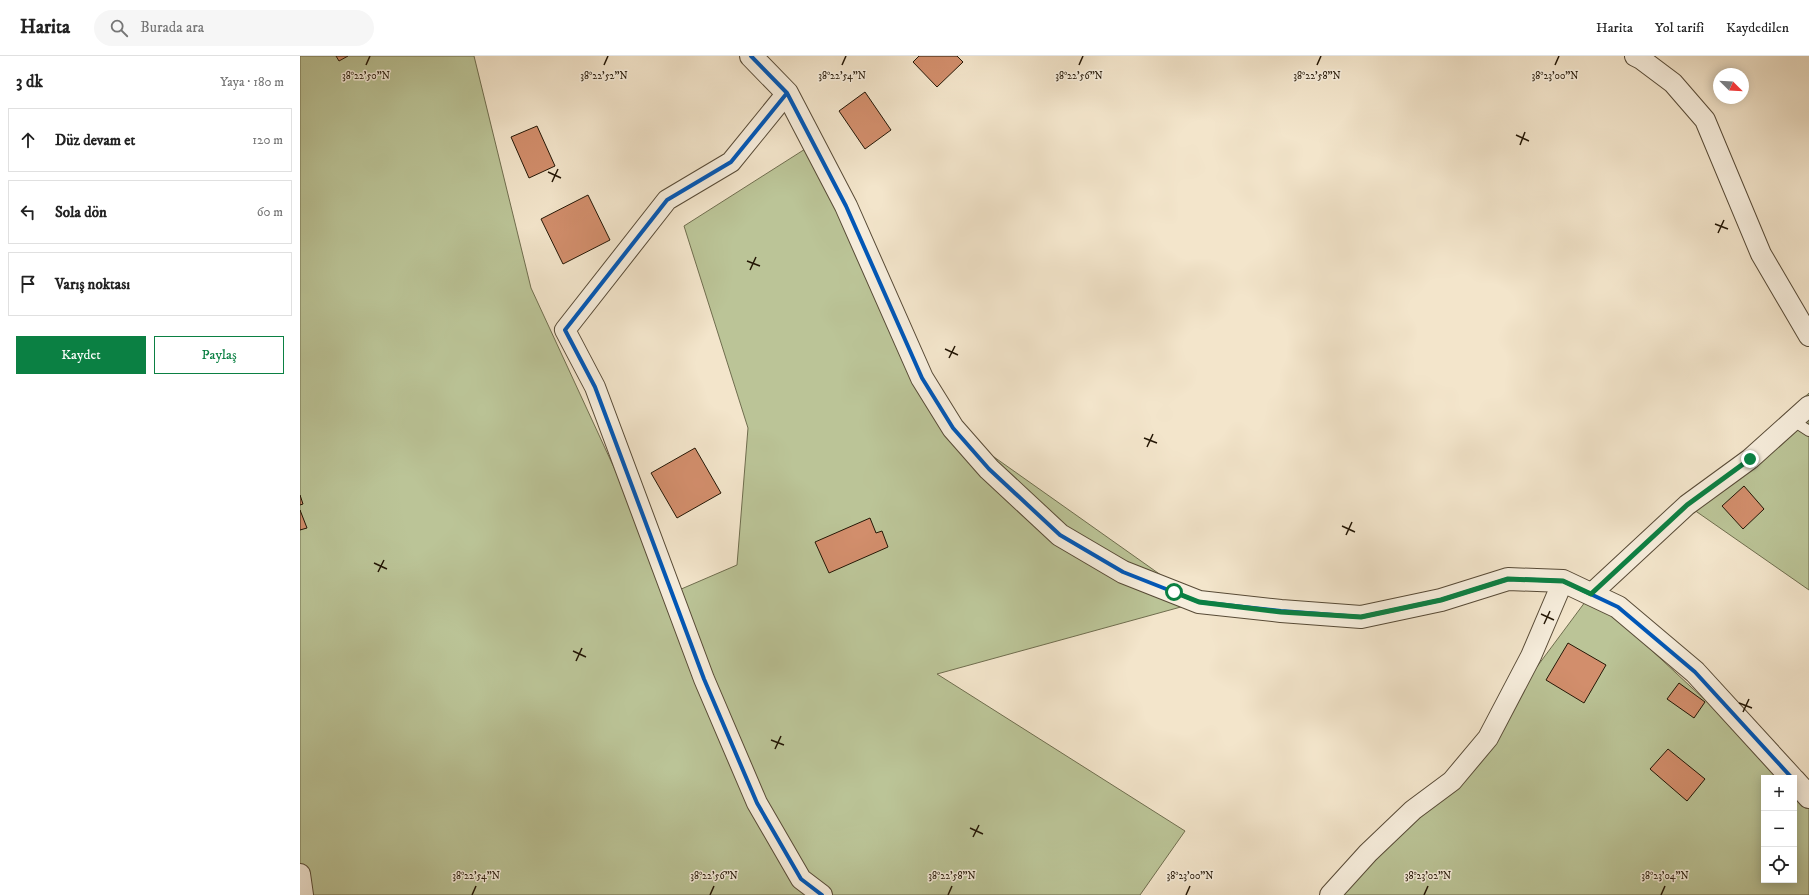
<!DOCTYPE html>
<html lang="tr">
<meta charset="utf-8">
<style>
:root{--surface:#fff;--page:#f6f6f6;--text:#222;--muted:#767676;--line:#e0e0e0;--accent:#0b8043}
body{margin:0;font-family:"IM FELL DW Pica",serif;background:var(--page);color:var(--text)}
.controls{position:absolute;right:12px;bottom:12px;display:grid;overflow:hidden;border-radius:0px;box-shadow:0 2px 10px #0003}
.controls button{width:36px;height:36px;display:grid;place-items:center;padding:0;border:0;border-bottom:1px solid var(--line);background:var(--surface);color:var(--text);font:20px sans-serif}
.compass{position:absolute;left:1413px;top:12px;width:36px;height:36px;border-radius:50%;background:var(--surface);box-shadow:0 2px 10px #0003;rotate:114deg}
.stop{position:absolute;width:12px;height:12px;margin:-9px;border:3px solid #0b8043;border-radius:50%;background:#fff}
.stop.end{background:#0b8043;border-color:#fff;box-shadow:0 1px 4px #0008}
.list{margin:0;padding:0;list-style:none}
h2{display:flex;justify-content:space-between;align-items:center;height:52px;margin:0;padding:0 16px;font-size:17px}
h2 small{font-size:13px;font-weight:400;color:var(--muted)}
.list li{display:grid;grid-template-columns:26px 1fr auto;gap:12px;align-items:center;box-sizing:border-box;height:64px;margin:0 8px 8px;padding:0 8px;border:1px solid var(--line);border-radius:0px}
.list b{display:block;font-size:15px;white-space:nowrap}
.list em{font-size:13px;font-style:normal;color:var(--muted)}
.actions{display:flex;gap:8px;padding:12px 16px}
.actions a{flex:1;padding:9px 0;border:1px solid var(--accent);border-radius:0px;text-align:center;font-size:14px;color:var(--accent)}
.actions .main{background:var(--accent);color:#fff}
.icon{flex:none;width:22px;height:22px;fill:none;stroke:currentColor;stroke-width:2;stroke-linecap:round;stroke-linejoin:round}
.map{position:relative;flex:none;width:1509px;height:839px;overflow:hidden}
header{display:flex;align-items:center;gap:24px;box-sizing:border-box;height:56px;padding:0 20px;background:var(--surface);border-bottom:1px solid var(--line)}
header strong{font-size:19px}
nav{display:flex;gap:22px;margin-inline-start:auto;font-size:14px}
.search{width:280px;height:36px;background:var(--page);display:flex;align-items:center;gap:10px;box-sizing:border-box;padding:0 14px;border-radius:22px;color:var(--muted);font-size:15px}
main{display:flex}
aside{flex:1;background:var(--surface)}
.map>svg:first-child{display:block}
.green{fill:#bbc497;stroke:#6f6d4e}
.building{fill:#d28e6c;stroke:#231605}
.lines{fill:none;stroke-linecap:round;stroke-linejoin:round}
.service-casing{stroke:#574a36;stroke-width:12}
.minor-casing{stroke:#574a36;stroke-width:22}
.tertiary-casing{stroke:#574a36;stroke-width:24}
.service{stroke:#f7eedd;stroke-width:10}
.minor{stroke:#f7eedd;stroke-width:20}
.tertiary{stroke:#f7eedd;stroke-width:22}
.cycleway-casing{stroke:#f7eedd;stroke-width:6}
.cycleway{stroke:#0057b8;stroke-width:4}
.route{stroke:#0b8043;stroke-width:5}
.ticks{fill:none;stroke:#231605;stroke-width:1.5}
.ticks-label{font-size:10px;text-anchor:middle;fill:#231605;stroke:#f7eedd;stroke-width:3;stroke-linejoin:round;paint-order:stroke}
</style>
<header>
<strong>Harita</strong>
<div class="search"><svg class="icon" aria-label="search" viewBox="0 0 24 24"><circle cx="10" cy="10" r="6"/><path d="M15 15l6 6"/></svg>Burada ara</div>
<nav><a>Harita</a><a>Yol tarifi</a><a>Kaydedilen</a></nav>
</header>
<main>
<aside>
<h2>3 dk<small>Yaya · 180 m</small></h2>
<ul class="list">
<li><svg class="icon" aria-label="ahead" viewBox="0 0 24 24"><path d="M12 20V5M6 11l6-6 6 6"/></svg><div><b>Düz devam et</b></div><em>120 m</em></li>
<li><svg class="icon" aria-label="left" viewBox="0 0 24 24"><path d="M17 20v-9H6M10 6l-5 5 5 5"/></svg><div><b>Sola dön</b></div><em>60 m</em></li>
<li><svg class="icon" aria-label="arrive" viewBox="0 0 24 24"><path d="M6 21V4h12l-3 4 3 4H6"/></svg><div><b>Varış noktası</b></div></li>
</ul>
<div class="actions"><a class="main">Kaydet</a><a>Paylaş</a></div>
</aside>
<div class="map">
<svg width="1509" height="839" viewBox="0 0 1509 839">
<rect width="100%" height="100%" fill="#f3e5cb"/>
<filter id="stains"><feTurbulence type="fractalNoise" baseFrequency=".005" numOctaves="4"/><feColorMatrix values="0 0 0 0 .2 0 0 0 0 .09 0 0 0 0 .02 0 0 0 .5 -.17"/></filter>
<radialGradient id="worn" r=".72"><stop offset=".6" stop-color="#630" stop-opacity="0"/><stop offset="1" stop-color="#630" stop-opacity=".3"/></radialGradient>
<path class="green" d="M0,0h174l57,232 141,305 65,-28 11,-137 -64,-202 129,-82 140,284 246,174 -262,72 248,157 -45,64h-835l-5,-26z
M1509,337v197l-122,-85z
M1291,538l198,184h-25v102h30v-98l15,14v99h-479l122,-114z"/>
<path class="building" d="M36,0h12l-9,5z
M619,0h38l6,6 -26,25 -24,-25z
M565,36l26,38 -26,19 -26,-38z
M237,70l18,40 -26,12 -18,-41z
M288,139l22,45 -47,24 -22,-45z
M395,392l26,45 -44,25 -26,-45z
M1444,430l20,23 -21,20 -21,-23z
M0,439l3,9 -3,1z
M0,454l7,18 -7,2z
M570,462l6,15 6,-2 6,16 -59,26 -14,-31z
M1268,587l38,22 -22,38 -38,-23z
M1379,627l26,19 -11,16 -27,-19z
M1368,693l37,30 -18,22 -37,-32z"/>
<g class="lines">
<defs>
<path id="service" d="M1492,364l17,11"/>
<path id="minor" d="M1335,0l6,3 32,24 32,37 56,134 48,82
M487,37l-56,69 -64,38 -102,130 30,57 109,292 53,124 44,76 21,16
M1291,538l96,-89 63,-46 59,-53
M0,818l3,21
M1030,839l38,-42 45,-43 39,-29 36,-43 43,-82 32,-75"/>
<path id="tertiary" d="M451,0l36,37 59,113 76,172 31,50 36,41 71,66 63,37 76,30 82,9 80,6 80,-17 67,-21 55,2 55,26 77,65 97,106
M1494,724l15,17"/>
</defs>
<use href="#service" class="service-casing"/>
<use href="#minor" class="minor-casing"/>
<use href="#tertiary" class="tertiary-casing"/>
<use href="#service" class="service"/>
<use href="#minor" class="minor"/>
<use href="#tertiary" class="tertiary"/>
<defs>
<path id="cycleway" d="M451,0l36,37 59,113 76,172 31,50 36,41 71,66 63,37 76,30 82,9 80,6 80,-17 67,-21 55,2 55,26 77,65 97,106
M487,37l-56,69 -64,38 -102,130 30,57 109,292 53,124 44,76 21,16"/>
</defs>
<use href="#cycleway" class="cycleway-casing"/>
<use href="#cycleway" class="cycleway"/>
</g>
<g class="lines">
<path class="route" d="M874,536l25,10 82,10 80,5 80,-17 67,-21 55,2 28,13 96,-89 63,-46"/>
</g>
<path class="ticks" d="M66,9l4,-9M304,9l4,-9M542,9l4,-9M779,9l4,-9M1017,9l4,-9M1255,9l4,-9M1216,79l13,6M1220,89l5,-13M248,116l13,6M252,126l6,-13M1415,168l13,5M1418,177l6,-13M447,205l13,5M450,214l6,-13M645,293l13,6M649,302l6,-12M844,382l13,5M847,391l6,-13M1042,470l13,6M1046,479l6,-13M74,507l13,6M78,516l6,-12M1241,558l13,6M1244,568l6,-13M273,595l13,6M276,605l6,-13M1439,647l13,5M1443,656l6,-13M471,684l13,5M475,693l6,-13M670,772l13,6M673,781l6,-12M172,839l4,-9M410,839l4,-9M648,839l4,-9M886,839l4,-9M1124,839l4,-9M1361,839l4,-9"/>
<g class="ticks-label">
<text x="66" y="23">38°22'50"N</text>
<text x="304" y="23">38°22'52"N</text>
<text x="542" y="23">38°22'54"N</text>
<text x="779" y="23">38°22'56"N</text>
<text x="1017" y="23">38°22'58"N</text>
<text x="1255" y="23">38°23'00"N</text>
<text x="176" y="823">38°22'54"N</text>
<text x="414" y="823">38°22'56"N</text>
<text x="652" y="823">38°22'58"N</text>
<text x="890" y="823">38°23'00"N</text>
<text x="1128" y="823">38°23'02"N</text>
<text x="1365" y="823">38°23'04"N</text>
</g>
<rect width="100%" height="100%" filter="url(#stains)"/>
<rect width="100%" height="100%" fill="url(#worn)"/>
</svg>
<div class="controls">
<button>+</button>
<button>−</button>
<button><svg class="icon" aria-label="locate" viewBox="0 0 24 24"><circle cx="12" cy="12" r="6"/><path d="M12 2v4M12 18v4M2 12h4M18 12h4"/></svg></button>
</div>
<svg class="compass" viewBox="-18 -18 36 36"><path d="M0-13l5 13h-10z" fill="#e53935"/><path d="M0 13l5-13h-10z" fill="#767676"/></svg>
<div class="stop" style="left:874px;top:536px"></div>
<div class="stop end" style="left:1450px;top:403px"></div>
</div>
</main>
